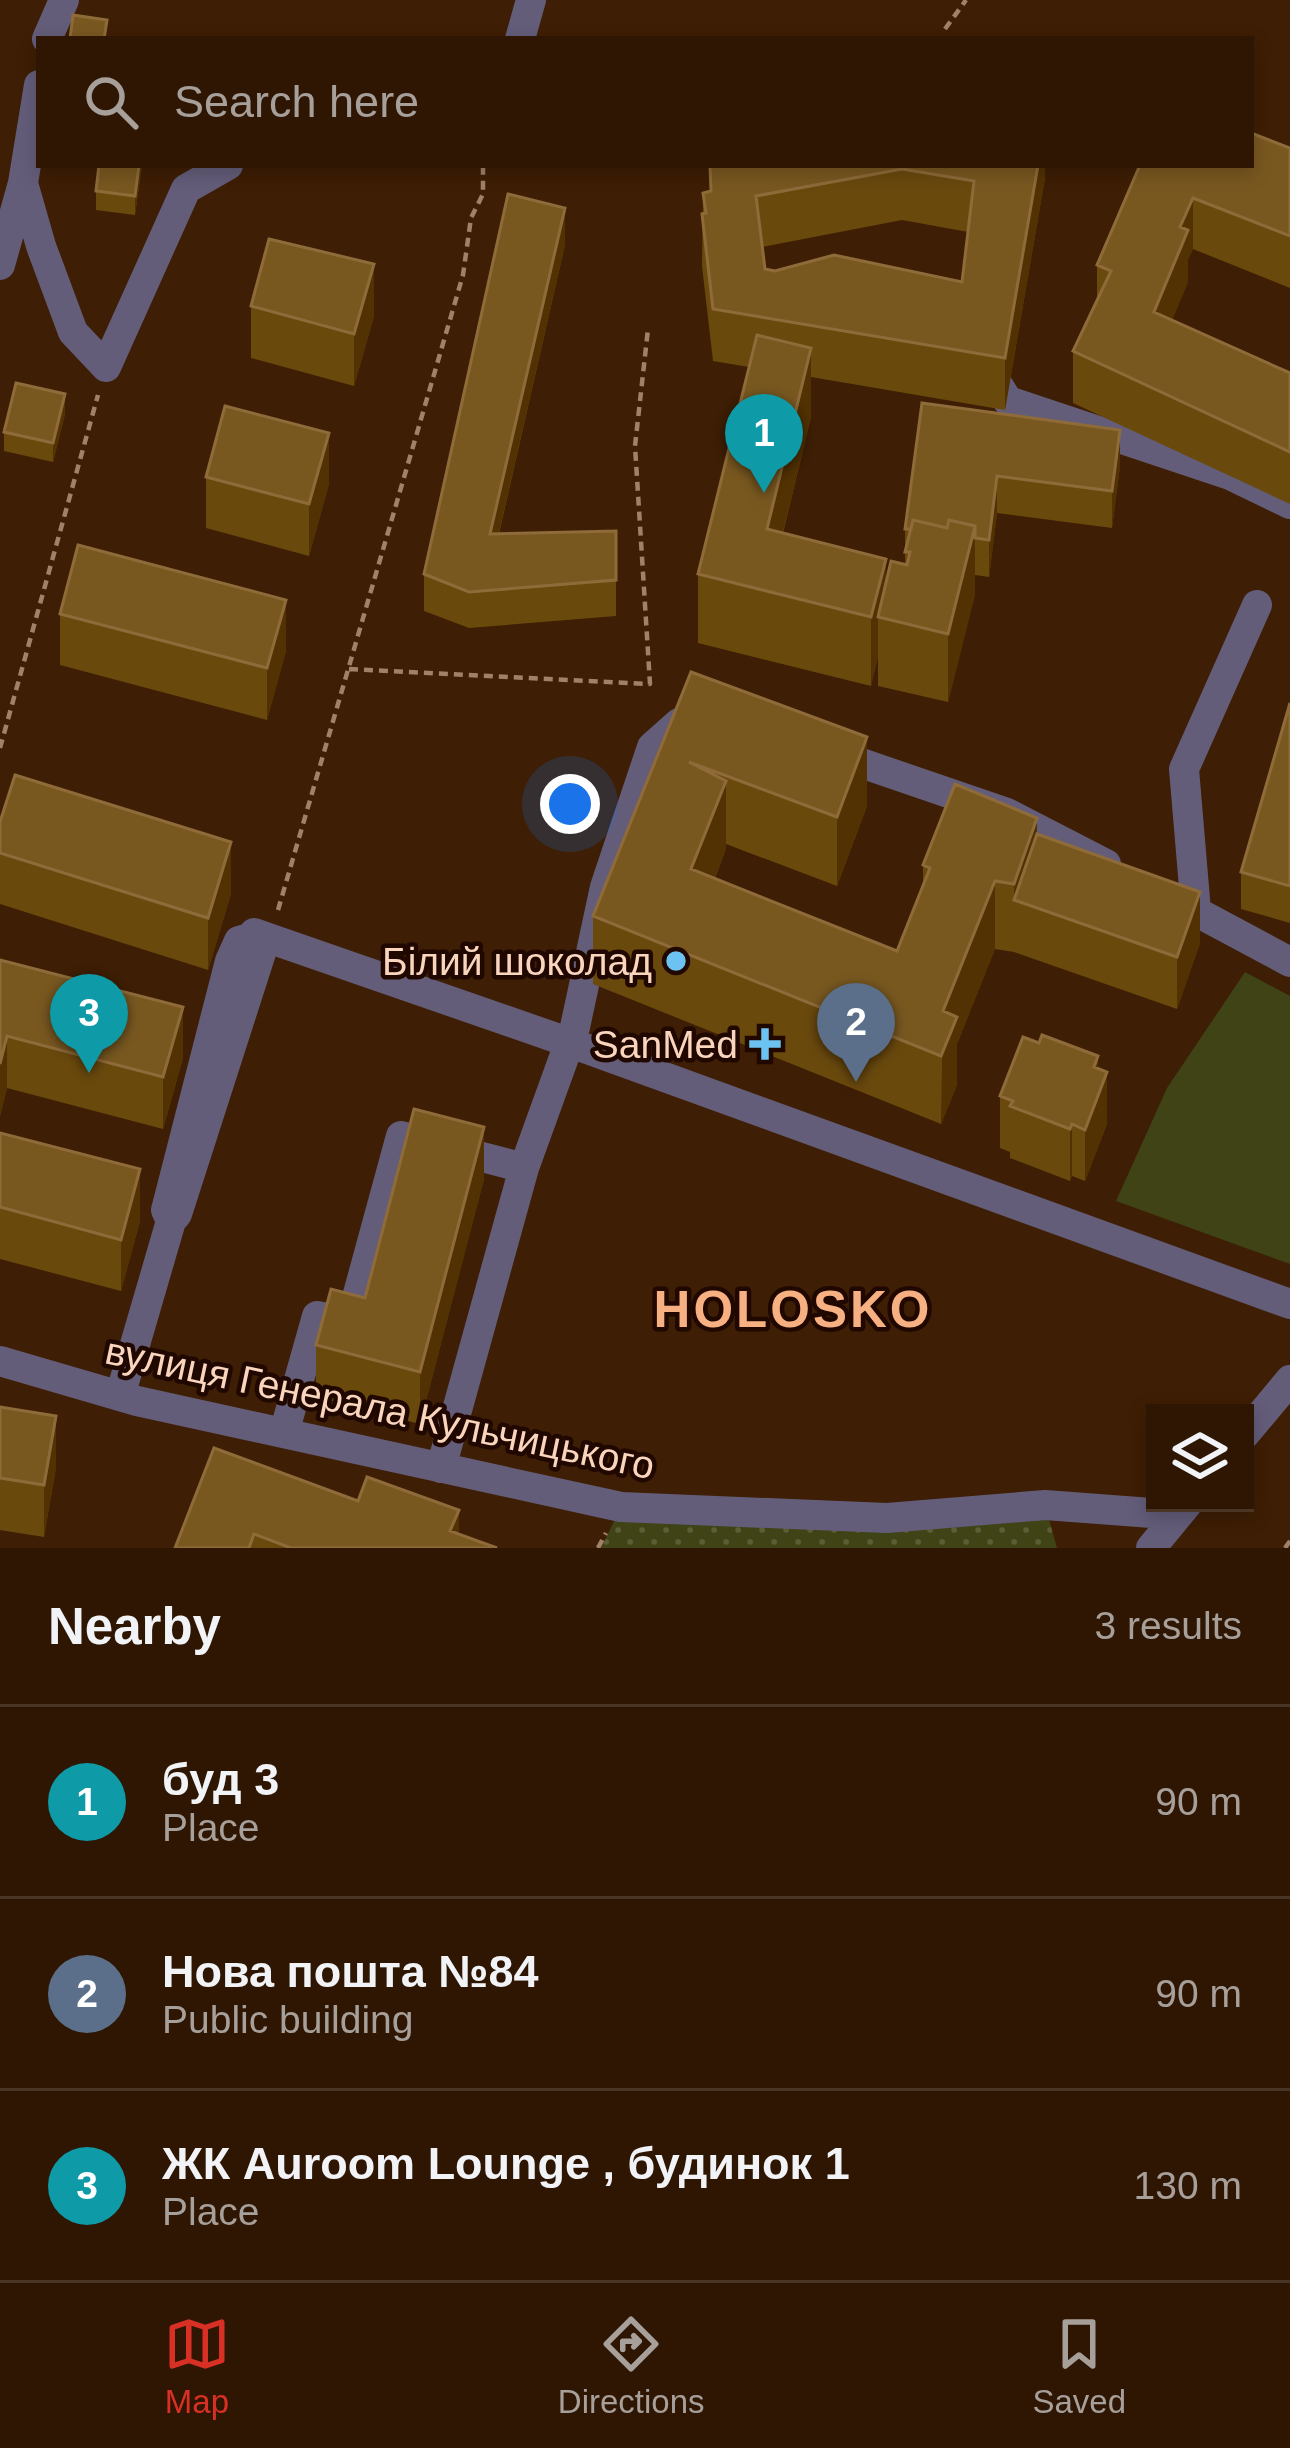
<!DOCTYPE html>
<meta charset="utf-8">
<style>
:root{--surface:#2e1603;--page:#361f0d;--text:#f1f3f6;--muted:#a79f9a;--line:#493525;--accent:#d93025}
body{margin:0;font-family:Arial,sans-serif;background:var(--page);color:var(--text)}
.controls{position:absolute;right:36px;bottom:36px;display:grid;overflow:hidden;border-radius:0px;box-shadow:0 6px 18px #0003}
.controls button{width:108px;height:108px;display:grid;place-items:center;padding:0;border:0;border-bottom:3px solid var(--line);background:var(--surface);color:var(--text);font:60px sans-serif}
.you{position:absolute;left:570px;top:804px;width:42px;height:42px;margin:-30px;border:9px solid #fff;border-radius:50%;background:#1a73e8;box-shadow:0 0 0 18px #1a73e833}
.badge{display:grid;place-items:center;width:78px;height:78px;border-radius:50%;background:var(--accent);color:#fff;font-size:39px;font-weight:700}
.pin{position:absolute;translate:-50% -99px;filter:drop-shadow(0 3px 6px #0008)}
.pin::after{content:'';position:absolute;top:63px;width:42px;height:36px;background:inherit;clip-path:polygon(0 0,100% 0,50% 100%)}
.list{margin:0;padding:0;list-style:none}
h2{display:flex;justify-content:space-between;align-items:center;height:156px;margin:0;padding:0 48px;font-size:51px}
h2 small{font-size:39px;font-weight:400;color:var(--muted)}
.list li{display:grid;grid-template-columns:78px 1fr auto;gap:36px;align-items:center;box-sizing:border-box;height:192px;padding:0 48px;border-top:3px solid var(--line)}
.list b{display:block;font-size:45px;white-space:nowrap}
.list p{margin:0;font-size:39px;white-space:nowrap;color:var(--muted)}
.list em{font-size:39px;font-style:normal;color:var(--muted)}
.icon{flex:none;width:66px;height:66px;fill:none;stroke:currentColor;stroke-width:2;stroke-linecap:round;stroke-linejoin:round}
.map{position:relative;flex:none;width:1290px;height:1548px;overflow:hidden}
.search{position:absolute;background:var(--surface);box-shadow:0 6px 18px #0003;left:36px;right:36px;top:36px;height:132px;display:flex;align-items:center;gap:30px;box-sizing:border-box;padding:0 42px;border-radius:0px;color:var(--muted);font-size:45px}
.sheet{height:732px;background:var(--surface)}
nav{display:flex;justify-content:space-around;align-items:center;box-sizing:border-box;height:168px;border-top:3px solid var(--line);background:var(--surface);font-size:33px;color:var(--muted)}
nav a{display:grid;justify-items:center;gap:6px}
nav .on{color:var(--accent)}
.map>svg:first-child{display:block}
.grass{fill:#3f4316}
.garden{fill:url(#garden-dots)}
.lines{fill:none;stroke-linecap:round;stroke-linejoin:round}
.path{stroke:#a38168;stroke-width:4.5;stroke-dasharray:9 6;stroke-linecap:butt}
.minor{stroke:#645d7a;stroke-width:30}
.wall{fill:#6a490d;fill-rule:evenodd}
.shaded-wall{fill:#523102}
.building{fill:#795820;stroke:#8e6b39;stroke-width:3;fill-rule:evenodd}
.poi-dot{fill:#6cc3f2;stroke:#200800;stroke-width:4.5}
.labels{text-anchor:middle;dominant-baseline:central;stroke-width:9;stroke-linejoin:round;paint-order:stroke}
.poi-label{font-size:39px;fill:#fad5be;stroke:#200800;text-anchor:end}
.street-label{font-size:39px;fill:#fad5be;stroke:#200800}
.district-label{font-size:51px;font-weight:bold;letter-spacing:3px;fill:#f7b081;stroke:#200800}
</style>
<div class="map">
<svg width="1290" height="1548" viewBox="0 0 1290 1548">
<defs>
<pattern id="garden-dots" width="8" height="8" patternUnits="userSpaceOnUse" patternTransform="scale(3)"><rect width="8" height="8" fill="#3f4316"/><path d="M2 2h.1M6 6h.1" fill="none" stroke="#5c5d36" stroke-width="1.8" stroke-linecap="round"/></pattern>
</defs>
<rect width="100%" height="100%" fill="#3e1e04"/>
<path class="grass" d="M1245,972l45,24v268l-174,-63 51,-113z"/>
<path class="garden" d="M1045,1505l12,43h-456l20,-41z"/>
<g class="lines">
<path class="path" d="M945,29l21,-29
M349,669l301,15 -15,-238 13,-117
M0,748l98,-353
M278,910l185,-635 8,-57 12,-24v-29
M598,1548l8,-15
M1285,1548l5,-7"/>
<path class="minor" d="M47,39l17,-39
M520,39l11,-39
M23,183l18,63 32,86 33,35 80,-178 42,-24
M0,265l23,-82 16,-98
M986,366l22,35 222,74 60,29
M829,752l178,61 99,51
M1165,895l125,67
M1196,911l-12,-142 73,-164
M253,937l1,-4 17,6 297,103 722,262
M0,1361l137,40 484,106 266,11 158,-13 133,10
M120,1396l51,-175 6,-7 84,-261v-8l-8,-8 -14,4 -9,20 -64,249 5,11
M284,1433l33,-117 33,7 51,-187 123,32
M1245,1434l45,-54
M441,1468l83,-300 51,-141 30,-140 47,-140 27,-24 22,1
M1151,1548l37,-45"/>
</g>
<path class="wall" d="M1290,148v140l-97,-39 -5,10v23l-16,38 118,53v131l-217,-101v-52l24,-51v-35l43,-100z
M142,165l-7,50 -39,-5v-19z
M710,165h335v13l-40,232 -194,-33v40l-28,116 103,53 19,-22v-35l17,-126 198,63 -8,62 -115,-15 -8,64 -14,-2v19l-27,108 -70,-16v-30l-7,30 -173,-43v-69l51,-207 -36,-6 -11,-95 1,-73 7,-2zM902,220l66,12 -6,50 -197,-13 -3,-22z
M565,245l-66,289 117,-3v85l-147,12 -45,-17v-37z
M251,306l123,10 -20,70 -103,-28z
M65,414l-12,48 -49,-11v-19z
M206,477l123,7 -20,72 -103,-28z
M60,614l226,37 -19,69 -207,-55z
M691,672l176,134 -30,80 -111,-42v5l-11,29 182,73 26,-65v-21l114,-31 163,109 -23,66 -163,-57 -19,-3 -38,95v41l-16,39 -348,-140v-68z
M1290,703v220l-49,-14v-37z
M0,822l231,72 -23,76 -208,-66z
M0,960l183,98 -20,71 -156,-41 -7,28z
M1098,1069l9,55 -22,57 -13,-5 -2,5 -60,-23v-6l-10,-4v-52z
M0,1133l140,88 -19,70 -121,-32z
M484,1179l-64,245 -104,-27v-52z
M0,1407l56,61 -12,69 -44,-7z
M358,1501l139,47h-322z"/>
<path class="shaded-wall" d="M139,165h3l-7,50v-19z
M1038,165h7v13l-40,232v-52z
M1193,198v51l-5,10v23l-34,82v-52l26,-85z
M565,208v37l-75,326v-37z
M374,264v52l-20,70v-52z
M811,348v69l-43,175 -1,-63z
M65,394v20l-12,48v-19z
M1120,430v36l-8,62v-37z
M329,433v51l-20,72v-52z
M997,476v37l-8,64v-37z
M975,526v68l-27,108v-68z
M886,559v60l-8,-2v39l-7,30v-69z
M286,600v51l-19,69v-52z
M867,737v69l-30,80v-69z
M726,781v68l-35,88v-68z
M1037,818v68l-23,14v52v-68z
M231,842v52l-23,76v-52z
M995,881v68l-38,95v41l-16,39 2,-113z
M1200,892v51l-23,66v-52z
M183,1007v51l-20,71v-52z
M7,1036v52l-7,28v-52z
M1098,1056v40l9,-24v52l-22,57v-51l9,-63z
M1072,1124v52l-2,5v-52z
M484,1127v52l-64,245v-52z
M140,1169v52l-19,70v-51z
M56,1416v52l-12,69v-52z
M459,1510v38l-9,-17z"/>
<path class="building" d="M73,15l34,5 -3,19h-34z
M1251,133l39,15v88l-97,-38 -13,29 8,3 -34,82 136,61v79l-217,-101 38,-80 -14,-6 43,-100h111z
M99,165h40l-4,31 -39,-5z
M710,165h328l-33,193 -292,-49 -11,-95 4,-1 -3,-20 8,-2zM902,169l72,12 -12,101 -128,-27 -59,16 -10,-2 -9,-73z
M508,194l57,14 -75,326 126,-3v49l-147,12 -45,-18z
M269,239l105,25 -20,70 -103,-28z
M757,335l54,13 -44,181 119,30 -15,58 -173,-43z
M16,383l49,11 -12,49 -49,-11z
M922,403l198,27 -8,61 -115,-15 -8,64 -14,-2v-12l-26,-6 -2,8 -34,-8 -2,9h-6z
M225,406l104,27 -20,71 -103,-27z
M913,520l34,8 2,-8 26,6 -27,108 -70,-17 13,-56 16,4 3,-13h-5z
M78,545l208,55 -19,68 -207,-54z
M691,672l176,65 -30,80 -148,-55 37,19 -35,88 206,82 33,-83 -7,-3 32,-81 82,34 -23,66 -19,-3 -52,130 14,6 -16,39 -348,-140z
M1290,703v183l-49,-14z
M15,775l216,67 -23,76 -208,-65v-31z
M1037,834l163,58 -23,65 -163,-57z
M0,960l183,47 -20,70 -156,-41 -7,28z
M1042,1035l56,21 -4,11 13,5 -22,58 -13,-6 -2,5 -60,-23 3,-5 -13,-5 23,-59 16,6z
M414,1109l70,18 -64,245 -104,-27 15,-56 34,9z
M0,1133l140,36 -19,71 -121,-33z
M0,1407l56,9 -12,69 -44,-7z
M214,1448l144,53 9,-24 92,33 -9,21 47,17h-206l-37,-14 -5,14h-74z"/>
<g class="poi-dot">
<circle cx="676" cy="961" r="12"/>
<path d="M759 1026h12v12h12v12h-12v12h-12v-12h-12v-12h12z"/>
</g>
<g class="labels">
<g class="poi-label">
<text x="652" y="961">Білий шоколад</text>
<text x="738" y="1044">SanMed</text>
</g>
<g class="street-label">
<text transform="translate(380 1408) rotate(12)">вулиця Генерала Кульчицького</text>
</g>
<g class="district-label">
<text x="793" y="1309">HOLOSKO</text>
</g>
</g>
</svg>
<div class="controls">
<button><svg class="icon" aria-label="layers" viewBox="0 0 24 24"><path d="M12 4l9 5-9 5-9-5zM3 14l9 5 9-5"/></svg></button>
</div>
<div class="you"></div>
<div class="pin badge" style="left:764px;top:493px;background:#0f9aa8">1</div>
<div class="pin badge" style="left:856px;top:1082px;background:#5c6f8a">2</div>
<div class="pin badge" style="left:89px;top:1073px;background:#0f9aa8">3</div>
<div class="search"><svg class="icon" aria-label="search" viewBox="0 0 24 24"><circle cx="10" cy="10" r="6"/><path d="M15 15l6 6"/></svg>Search here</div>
</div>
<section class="sheet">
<h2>Nearby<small>3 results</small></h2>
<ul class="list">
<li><span class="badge" style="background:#0f9aa8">1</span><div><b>буд 3</b><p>Place</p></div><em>90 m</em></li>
<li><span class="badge" style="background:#5c6f8a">2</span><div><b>Нова пошта №84</b><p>Public building</p></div><em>90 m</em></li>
<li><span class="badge" style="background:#0f9aa8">3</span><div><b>ЖК Auroom Lounge , будинок 1</b><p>Place</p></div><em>130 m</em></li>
</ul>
</section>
<nav>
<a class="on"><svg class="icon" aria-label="map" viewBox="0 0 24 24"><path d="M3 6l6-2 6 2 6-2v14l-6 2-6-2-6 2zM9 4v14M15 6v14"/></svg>Map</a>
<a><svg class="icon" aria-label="directions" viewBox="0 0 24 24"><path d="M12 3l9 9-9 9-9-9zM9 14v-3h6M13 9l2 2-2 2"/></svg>Directions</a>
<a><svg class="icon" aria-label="saved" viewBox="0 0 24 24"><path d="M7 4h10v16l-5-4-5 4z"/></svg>Saved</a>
</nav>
